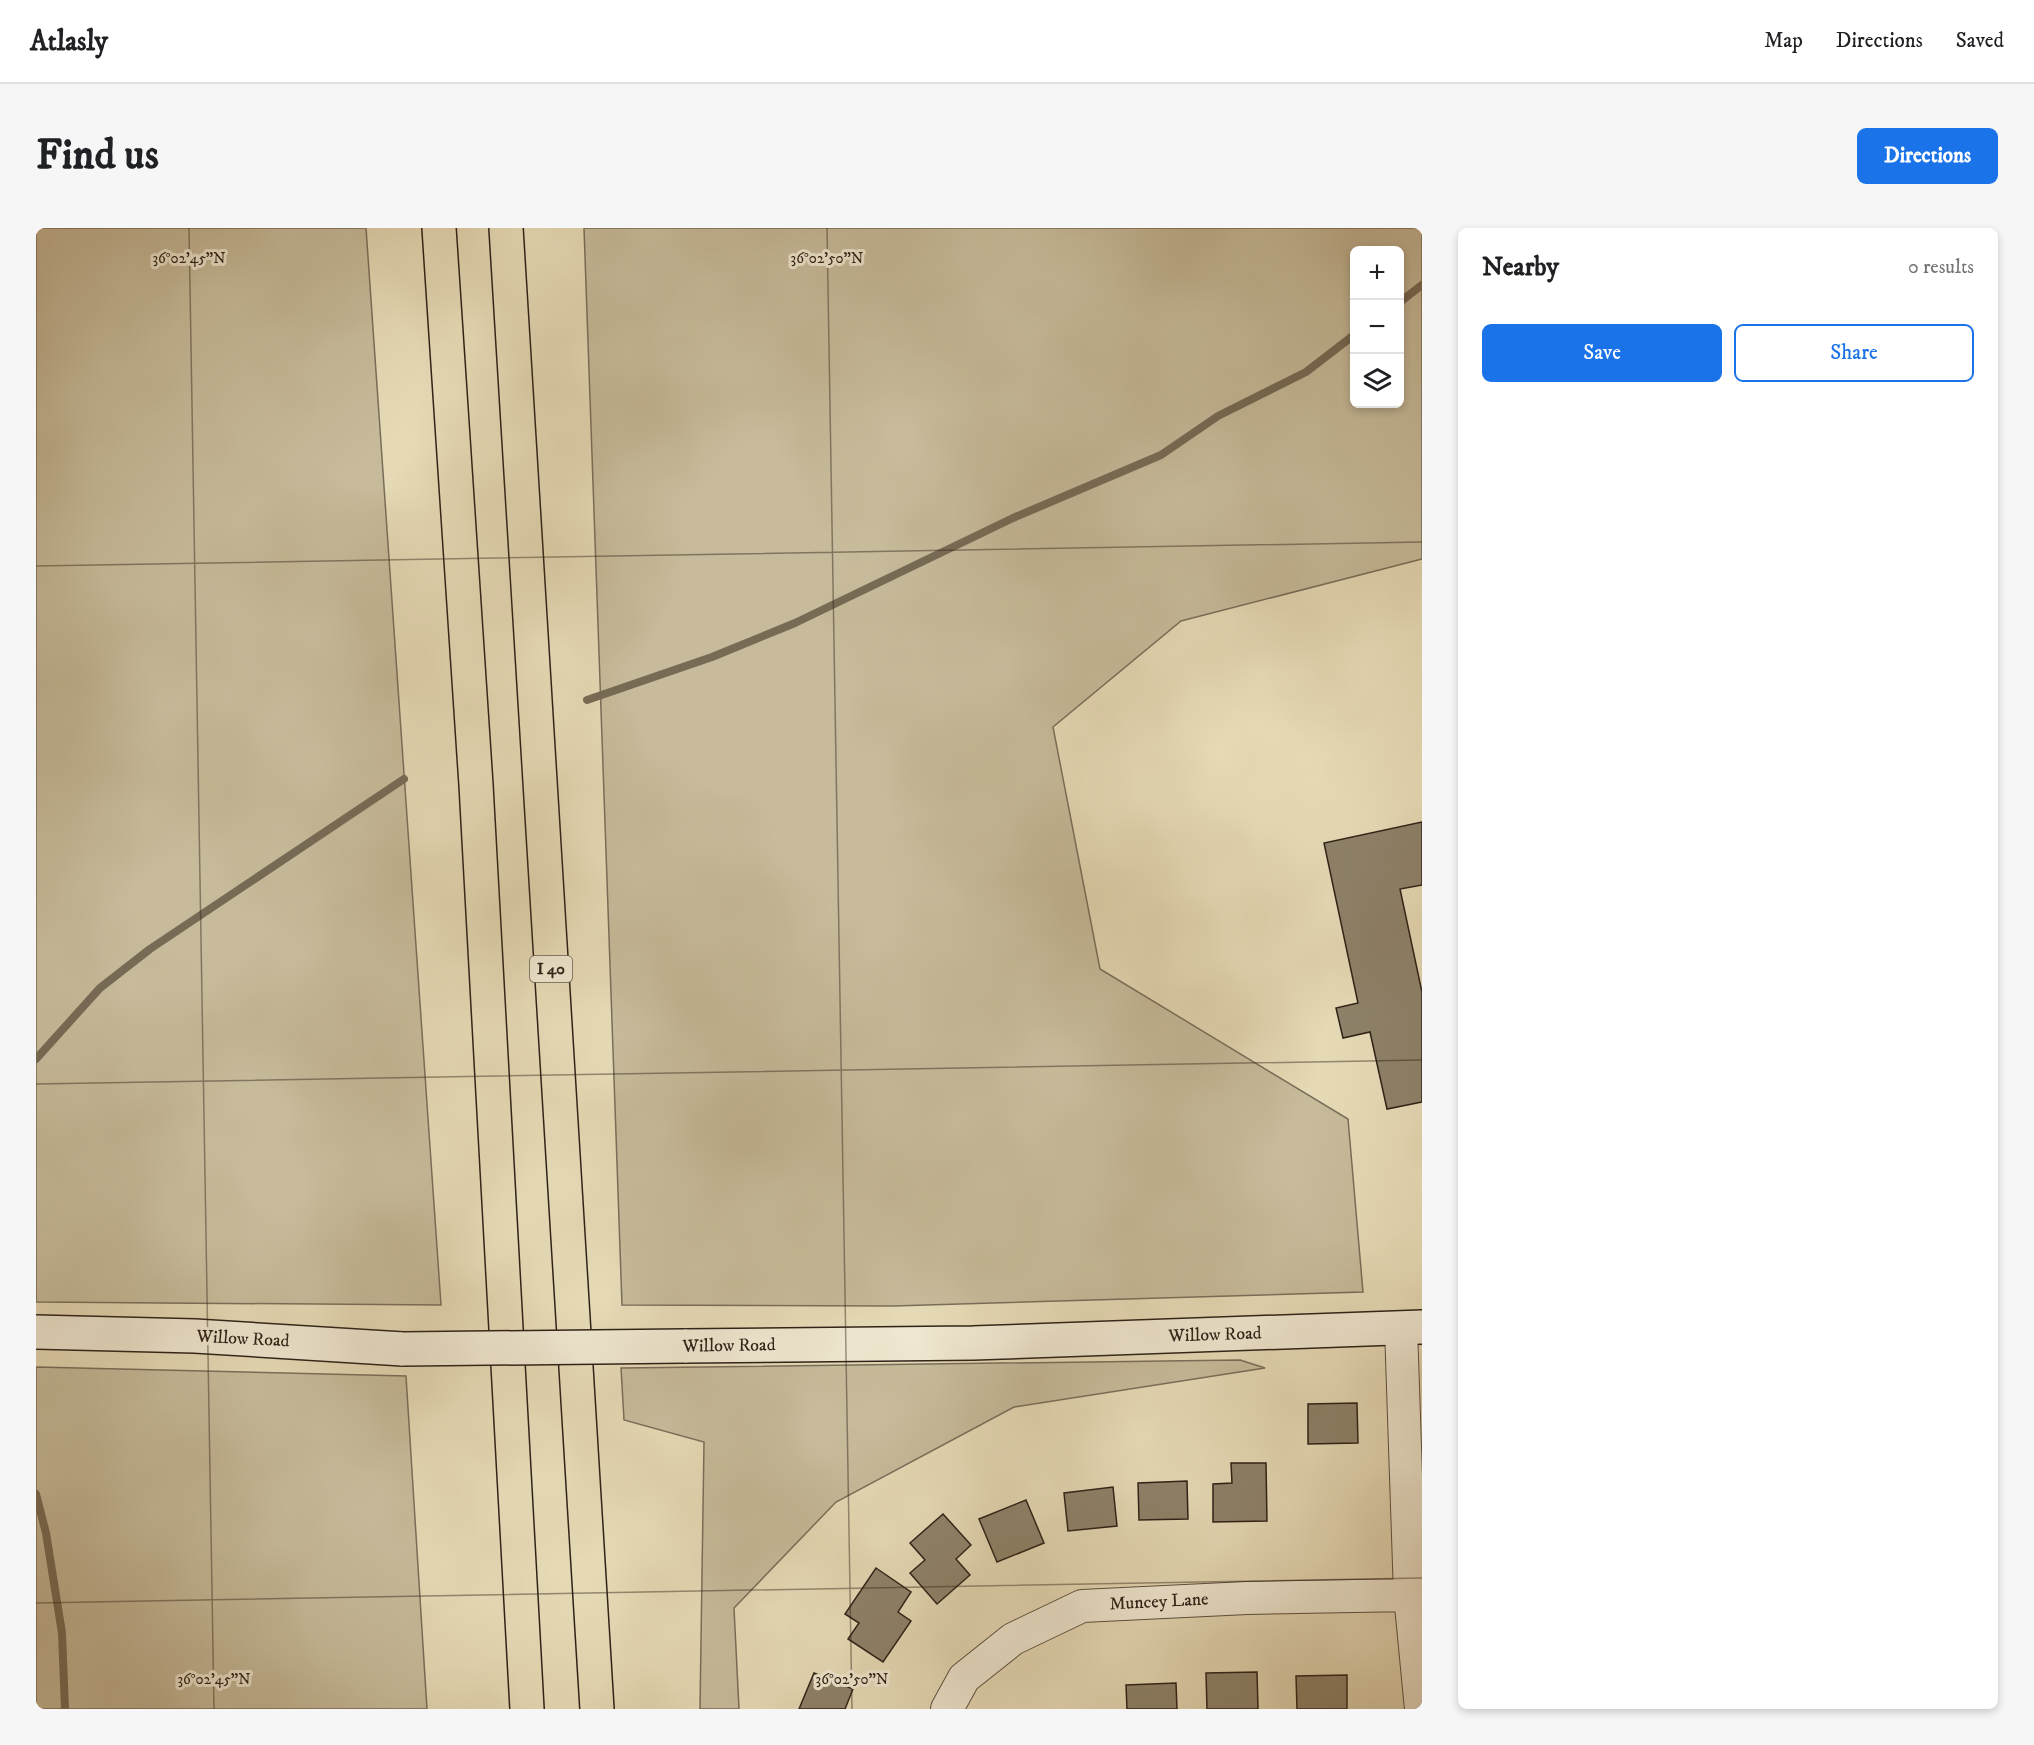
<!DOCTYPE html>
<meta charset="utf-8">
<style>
:root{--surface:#fff;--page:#f6f6f6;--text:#202124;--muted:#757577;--line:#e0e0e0;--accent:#1a73e8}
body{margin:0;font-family:"IM FELL DW Pica",serif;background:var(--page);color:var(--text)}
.controls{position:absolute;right:18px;top:18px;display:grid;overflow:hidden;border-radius:9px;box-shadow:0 3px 9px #0003}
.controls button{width:54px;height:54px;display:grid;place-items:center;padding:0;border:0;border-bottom:2px solid var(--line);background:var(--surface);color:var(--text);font:30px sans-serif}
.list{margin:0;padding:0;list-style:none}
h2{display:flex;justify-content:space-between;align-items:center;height:78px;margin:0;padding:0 24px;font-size:26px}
h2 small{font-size:20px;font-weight:400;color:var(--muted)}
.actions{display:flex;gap:12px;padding:18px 24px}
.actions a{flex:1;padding:14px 0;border:2px solid var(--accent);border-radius:9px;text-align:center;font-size:21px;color:var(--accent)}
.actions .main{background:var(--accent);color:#fff}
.icon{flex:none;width:33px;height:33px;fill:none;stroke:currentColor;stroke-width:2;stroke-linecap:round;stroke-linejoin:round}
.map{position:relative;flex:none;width:1386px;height:1481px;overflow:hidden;border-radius:9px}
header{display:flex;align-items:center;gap:36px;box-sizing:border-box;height:84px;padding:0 30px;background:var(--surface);border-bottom:2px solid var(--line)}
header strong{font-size:28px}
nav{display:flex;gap:33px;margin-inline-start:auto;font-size:21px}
.intro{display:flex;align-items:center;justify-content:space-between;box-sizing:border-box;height:144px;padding:0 36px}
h1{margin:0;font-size:42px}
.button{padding:15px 27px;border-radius:9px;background:var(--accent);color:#fff;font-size:21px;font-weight:700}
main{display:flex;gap:36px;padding:0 36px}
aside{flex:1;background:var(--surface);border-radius:9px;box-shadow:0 3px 9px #0003}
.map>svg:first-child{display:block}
.green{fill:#c7bb9b;stroke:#7a6e5a;stroke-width:1.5;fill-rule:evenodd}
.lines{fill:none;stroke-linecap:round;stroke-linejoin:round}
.stream{stroke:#776b56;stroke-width:8}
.building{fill:#8e826a;stroke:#2e2218;stroke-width:1.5}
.street-casing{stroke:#5c5040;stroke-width:34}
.secondary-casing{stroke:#2e2218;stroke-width:36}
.highway-casing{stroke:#2e2218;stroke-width:36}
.street{stroke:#efe7d0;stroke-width:32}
.secondary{stroke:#efe7d0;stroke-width:33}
.highway{stroke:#e6dab6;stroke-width:33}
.secondary-bridge-casing{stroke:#2e2218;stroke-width:36;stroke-linecap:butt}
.secondary-bridge{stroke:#efe7d0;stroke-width:33}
.ticks{fill:none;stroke:#2e2218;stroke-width:1.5;stroke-opacity:0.45}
.labels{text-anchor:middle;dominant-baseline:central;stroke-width:6;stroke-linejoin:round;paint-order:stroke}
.shield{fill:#efe7d0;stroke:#685d4f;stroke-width:1.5}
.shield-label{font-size:16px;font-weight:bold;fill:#2e2218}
.street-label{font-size:18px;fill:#2e2218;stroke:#efe7d0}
.ticks-label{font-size:15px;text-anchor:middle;fill:#2e2218;stroke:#efe7d0;stroke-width:6;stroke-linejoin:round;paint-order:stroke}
</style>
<header>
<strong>Atlasly</strong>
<nav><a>Map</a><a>Directions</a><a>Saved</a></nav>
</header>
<div class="intro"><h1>Find us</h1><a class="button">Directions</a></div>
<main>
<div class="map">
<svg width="1386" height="1481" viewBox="0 0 1386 1481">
<rect width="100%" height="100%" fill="#e6dab6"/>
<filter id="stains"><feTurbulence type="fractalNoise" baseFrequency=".00333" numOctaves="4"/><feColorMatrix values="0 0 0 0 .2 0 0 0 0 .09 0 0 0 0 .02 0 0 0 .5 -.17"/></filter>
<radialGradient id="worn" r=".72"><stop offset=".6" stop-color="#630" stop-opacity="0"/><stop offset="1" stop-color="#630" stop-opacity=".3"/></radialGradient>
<path class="green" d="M0,0h330l75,1077 -405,-3z
M548,0h838v331l-241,62 -128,106 47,242 248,150 15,173 -470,14 -271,-1zM1318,22h46v154h-46z
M1204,1132l25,8 -251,39 -178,95 -102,106 5,101h-39l4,-267 -80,-22 -3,-52z
M0,1139l370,9 21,333h-391z"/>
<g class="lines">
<path class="stream" d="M1364,74l22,-17
M551,472l125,-43 83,-34 218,-105 148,-63 57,-39 88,-44 48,-37
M0,831l64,-71 50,-39 254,-170
M0,1266l10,39 16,100 3,76"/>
</g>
<path class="building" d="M1386,594v63l-22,4 22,103v110l-35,7 -17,-77 -27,6 -7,-30 22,-5 -34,-160z
M1321,1175l1,40 -50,1v-40z
M1195,1235h35l1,58 -54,1v-38l19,-1z
M1151,1253l1,38 -49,1 -1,-37z
M1077,1259l4,39 -49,5 -4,-38z
M990,1272l18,43 -47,19 -18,-43z
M907,1286l28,31 -15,14 14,16 -33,29 -27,-31 15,-13 -15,-17z
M840,1340l35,24 -13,20 13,9 -28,41 -35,-23 11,-16 -14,-9z
M1221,1444l1,37h-51l-1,-36z
M778,1445l39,16 -8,20h-46z
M1311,1447v34h-50l-1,-33z
M1140,1455l1,26h-50l-1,-24z"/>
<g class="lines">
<defs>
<path id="street" d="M1365,1100l9,267 11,114
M911,1481l17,-31 49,-39 69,-33 165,-8 163,-3"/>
<path id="secondary" d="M0,1104l159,4 208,13
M648,1118l289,-3 449,-16"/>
<path id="highway" d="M403,0l37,557 51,924
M470,0l91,1481"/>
</defs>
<use href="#street" class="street-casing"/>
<use href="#secondary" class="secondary-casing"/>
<use href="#highway" class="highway-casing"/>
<use href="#street" class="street"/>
<use href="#secondary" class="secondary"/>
<use href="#highway" class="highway"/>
<defs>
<path id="secondary-bridge" d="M367,1121l281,-3"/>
</defs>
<use href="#secondary-bridge" class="secondary-bridge-casing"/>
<use href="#secondary-bridge" class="secondary-bridge"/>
</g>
<path class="ticks" d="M153,0l25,1481M791,0l25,1481M0,338l1386,-24M0,856l1386,-24M0,1375l1386,-25"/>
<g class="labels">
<rect class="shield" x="494" y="728" width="42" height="26" rx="4.5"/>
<g class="shield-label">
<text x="515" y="741">I 40</text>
</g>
<g class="street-label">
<text transform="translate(1179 1107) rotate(-2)">Willow Road</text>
<text transform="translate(207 1111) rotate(3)">Willow Road</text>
<text transform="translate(693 1118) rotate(-1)">Willow Road</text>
<text transform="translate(1123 1374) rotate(-3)">Muncey Lane</text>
</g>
</g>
<g class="ticks-label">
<text x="153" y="35">36°02'45"N</text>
<text x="791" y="35">36°02'50"N</text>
<text x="178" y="1456">36°02'45"N</text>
<text x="816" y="1456">36°02'50"N</text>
</g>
<rect width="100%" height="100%" filter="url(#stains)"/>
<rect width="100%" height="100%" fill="url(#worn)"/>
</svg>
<div class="controls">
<button>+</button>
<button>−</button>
<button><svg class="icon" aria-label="layers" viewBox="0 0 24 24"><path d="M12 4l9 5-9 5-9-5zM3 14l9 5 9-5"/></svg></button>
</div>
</div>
<aside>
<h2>Nearby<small>0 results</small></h2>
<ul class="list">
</ul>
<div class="actions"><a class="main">Save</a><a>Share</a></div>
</aside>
</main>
